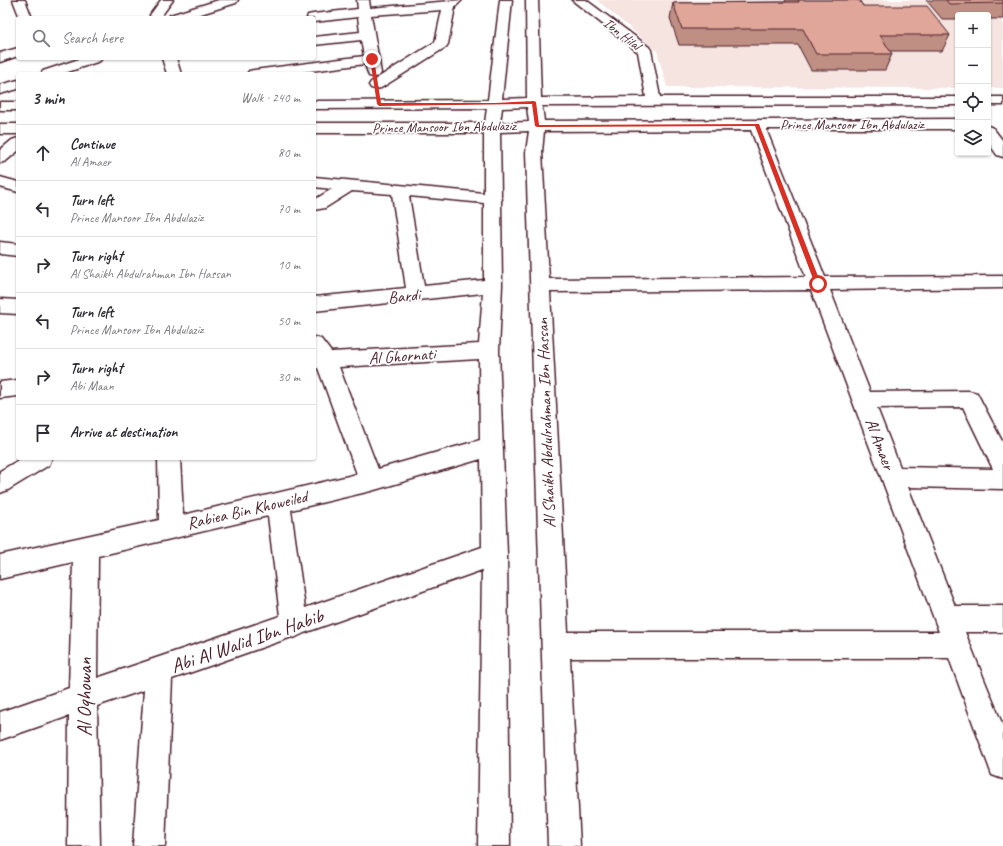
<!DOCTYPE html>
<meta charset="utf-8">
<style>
:root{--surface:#fff;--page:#f2f2f3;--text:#2b2b33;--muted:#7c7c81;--line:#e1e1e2}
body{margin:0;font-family:Caveat,sans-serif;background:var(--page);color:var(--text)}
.controls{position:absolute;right:12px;top:12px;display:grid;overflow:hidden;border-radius:4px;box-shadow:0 1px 3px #0004}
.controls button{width:36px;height:36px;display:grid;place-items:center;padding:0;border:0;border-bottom:1px solid var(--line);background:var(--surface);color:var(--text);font:20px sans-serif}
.stop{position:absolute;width:12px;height:12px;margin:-9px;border:3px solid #d93025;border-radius:50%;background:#fff}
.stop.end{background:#d93025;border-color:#fff;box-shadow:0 1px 4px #0008}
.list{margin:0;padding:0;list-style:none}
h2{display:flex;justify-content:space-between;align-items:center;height:52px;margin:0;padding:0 16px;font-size:17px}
h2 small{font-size:13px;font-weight:400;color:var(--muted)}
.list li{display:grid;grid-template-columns:26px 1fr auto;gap:12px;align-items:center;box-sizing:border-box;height:56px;padding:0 16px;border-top:1px solid var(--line)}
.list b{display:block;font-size:15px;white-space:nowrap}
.list p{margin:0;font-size:13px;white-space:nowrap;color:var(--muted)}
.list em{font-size:13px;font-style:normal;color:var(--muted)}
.icon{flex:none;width:22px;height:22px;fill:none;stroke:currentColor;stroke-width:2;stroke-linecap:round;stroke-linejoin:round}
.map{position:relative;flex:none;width:1003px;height:846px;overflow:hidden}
.search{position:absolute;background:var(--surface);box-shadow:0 1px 3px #0004;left:16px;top:16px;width:300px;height:44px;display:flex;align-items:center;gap:10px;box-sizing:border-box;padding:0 14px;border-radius:4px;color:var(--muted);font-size:15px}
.panel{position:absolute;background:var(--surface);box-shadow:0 1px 3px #0004;left:16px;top:72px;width:300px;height:388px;border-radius:4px}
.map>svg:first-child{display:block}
.built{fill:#f5e4e0}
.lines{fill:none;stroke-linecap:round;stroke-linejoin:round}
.minor-casing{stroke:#4a1f2b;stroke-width:3}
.minor{fill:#fff;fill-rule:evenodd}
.wall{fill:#c08f84;stroke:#4a1f2b}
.building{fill:#dfa699;stroke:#4a1f2b}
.route{fill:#d93025}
.labels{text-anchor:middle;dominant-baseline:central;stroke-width:3.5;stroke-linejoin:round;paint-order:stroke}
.far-street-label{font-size:14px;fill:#4a1f2b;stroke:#fff}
.street-label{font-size:17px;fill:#4a1f2b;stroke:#fff}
.near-street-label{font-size:20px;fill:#4a1f2b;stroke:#fff}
</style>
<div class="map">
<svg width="1003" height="846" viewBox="0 0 1003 846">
<rect width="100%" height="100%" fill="#fff"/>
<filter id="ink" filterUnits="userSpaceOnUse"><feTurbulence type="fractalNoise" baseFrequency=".025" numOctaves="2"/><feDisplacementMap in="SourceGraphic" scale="8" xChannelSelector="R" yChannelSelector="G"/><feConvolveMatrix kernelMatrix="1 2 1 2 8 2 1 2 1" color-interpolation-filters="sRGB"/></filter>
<g filter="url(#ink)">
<path class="built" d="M597,0h406v88h-15v-73h-30v73l-291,-1 -10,-36z"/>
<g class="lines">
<defs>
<path id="minor" d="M13,0h12l7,18h-12z
M161,0h12l-11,15 1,3h-12l-1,-3z
M219,0h19l-2,3 -48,15h-19l1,-3z
M357,0h12l1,8 92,-8 -7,7 -7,37 -2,3 -65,41 -5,1 -5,-1 -2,-3 2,-3 64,-40 7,-32 -71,5 10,58 -2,3 -5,1 -5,-1 -4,-12 -78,10h-40l2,-3 5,-1 110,-14 -3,-16 -47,5v-8l46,-5 -2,-15 -44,5v-4h-7l1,-3 5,-1 45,-5z
M500,0h12l-10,99 25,-1 -1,-98h12l3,98 105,-1 -8,-45 -66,-52h14l63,47 2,3 9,47h298v8l-416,1 2,15 414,-2v10h-192l59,148 178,-1v12l-173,2 40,102 99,-1 8,2 26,50v46l-95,-2 47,119h48v26h-38l38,94v53l-11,-4 -43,-117h-379l10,188h-32l-22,-694 3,-21 -29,1 1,65 1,2 -1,2 1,84 -3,66 8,203 3,292h-32l4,-276 -178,63 -10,5 -2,-1 -120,42 -7,167h-32l11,-156 -47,16 3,140h-32l1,-130 -69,24v-28l69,-24 4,-126 -73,17v-24l159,-35 -1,-62h22l3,57 174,-41 -39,-106 -4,1v-32l7,2 10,13 148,-8 4,-51 -169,18v-14l92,-9 -14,-94 -40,-3 -27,17 -11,2v-10l18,-11 -18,-2v-10l170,16v-60h-170v-10h171l2,-15 -173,1v-8l174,-1zM527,107l2,15 -29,1 2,-15zM751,130l55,147 -257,2 -7,-127 2,-21zM409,196l75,7v77l-60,6zM811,290l128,342h-371l-18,-340zM479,359l1,81 -102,29 -39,-102zM963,407l30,62 -93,-2 -23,-59zM481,459l1,88 -177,61 -14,-98 80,-19zM268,516l12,100 -183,62 1,-122z
M18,48v8l-18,6v-9z
M82,58h20l-2,3 -38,13h-21l2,-3z
M162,58h14l5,16h-14z
M18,80v9l-18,5v-9z
M988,97h15v8h-15z
M0,102h18v8h-18z
M0,124h18v10h-18z
M988,126l5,2 10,13v16l-6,-2 -9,-13z
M18,138v13l-12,10 -6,2v-13l12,-10z
M0,177l18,5v10l-18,-5z
M0,242l18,2v12l-18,-2z
M0,299l18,1v14l-18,-1z
M18,380v16l-18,2v-16z
M22,458h30l-3,7 -41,25 -8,3v-22z"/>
</defs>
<use href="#minor" class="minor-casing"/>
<use href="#minor" class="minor"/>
</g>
<path class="wall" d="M785,0h74l4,6 87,29 -8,16h-52l2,3 -7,16h-74l-13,-25h-119l-9,-27 3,-15 113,-1z
M926,0h77v19h-15v-4h-30v4h-16z"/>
<path class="building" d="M798,0h61l4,6h64l23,29h-70l12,19h-76l-13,-25h-121l-9,-26 126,-1z
M946,0h57v3l-54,1z"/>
</g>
<path class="route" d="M372,58l2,1 7,44h114l39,-2 2,1 3,23 220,-1 62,160 -3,1 -3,-1 -60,-158 -218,1 -2,-1 -3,-22 -153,2 -2,-2 -7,-45z"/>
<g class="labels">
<g class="far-street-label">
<text transform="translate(622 34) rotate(38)">Ibn Hilal</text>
<text x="852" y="124">Prince Mansoor Ibn Abdulaziz</text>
<text transform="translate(444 127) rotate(-1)">Prince Mansoor Ibn Abdulaziz</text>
</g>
<g class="street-label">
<text transform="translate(404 296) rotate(-6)">Bardi</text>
<text transform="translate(402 356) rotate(-4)">Al Ghornati</text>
<text transform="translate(546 423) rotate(-92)">Al Shaikh Abdulrahman Ibn Hassan</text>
<text transform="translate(880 444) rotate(69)">Al Amaer</text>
<text transform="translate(247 510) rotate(-13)">Rabiea Bin Khoweiled</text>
</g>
<g class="near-street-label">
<text transform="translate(247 641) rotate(-19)">Abi Al Walid Ibn Habib</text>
<text transform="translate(84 697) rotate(-90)">Al Oqhowan</text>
</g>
</g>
</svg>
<div class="controls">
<button>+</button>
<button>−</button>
<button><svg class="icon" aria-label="locate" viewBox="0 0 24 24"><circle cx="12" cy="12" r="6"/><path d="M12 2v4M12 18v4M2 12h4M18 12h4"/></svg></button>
<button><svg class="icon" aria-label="layers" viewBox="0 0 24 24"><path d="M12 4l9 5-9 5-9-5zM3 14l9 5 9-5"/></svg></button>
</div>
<div class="stop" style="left:818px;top:284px"></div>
<div class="stop end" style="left:372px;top:59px"></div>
<div class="search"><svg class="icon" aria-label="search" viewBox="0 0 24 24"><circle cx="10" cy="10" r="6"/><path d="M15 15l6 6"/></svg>Search here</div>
<section class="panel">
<h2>3 min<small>Walk · 240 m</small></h2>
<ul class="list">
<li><svg class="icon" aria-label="ahead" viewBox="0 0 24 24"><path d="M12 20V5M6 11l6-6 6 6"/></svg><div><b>Continue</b><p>Al Amaer</p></div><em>80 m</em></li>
<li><svg class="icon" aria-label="left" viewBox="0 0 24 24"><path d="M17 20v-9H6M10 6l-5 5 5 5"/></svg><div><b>Turn left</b><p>Prince Mansoor Ibn Abdulaziz</p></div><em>70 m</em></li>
<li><svg class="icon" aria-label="right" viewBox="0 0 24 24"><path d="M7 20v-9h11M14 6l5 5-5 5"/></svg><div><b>Turn right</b><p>Al Shaikh Abdulrahman Ibn Hassan</p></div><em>10 m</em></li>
<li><svg class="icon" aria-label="left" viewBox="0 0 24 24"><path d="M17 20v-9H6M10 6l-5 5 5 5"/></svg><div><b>Turn left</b><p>Prince Mansoor Ibn Abdulaziz</p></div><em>50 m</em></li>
<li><svg class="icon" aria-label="right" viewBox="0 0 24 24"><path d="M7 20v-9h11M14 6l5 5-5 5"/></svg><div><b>Turn right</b><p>Abi Maan</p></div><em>30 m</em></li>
<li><svg class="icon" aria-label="arrive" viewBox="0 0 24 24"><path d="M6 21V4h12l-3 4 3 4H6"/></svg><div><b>Arrive at destination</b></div></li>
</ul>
</section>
</div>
